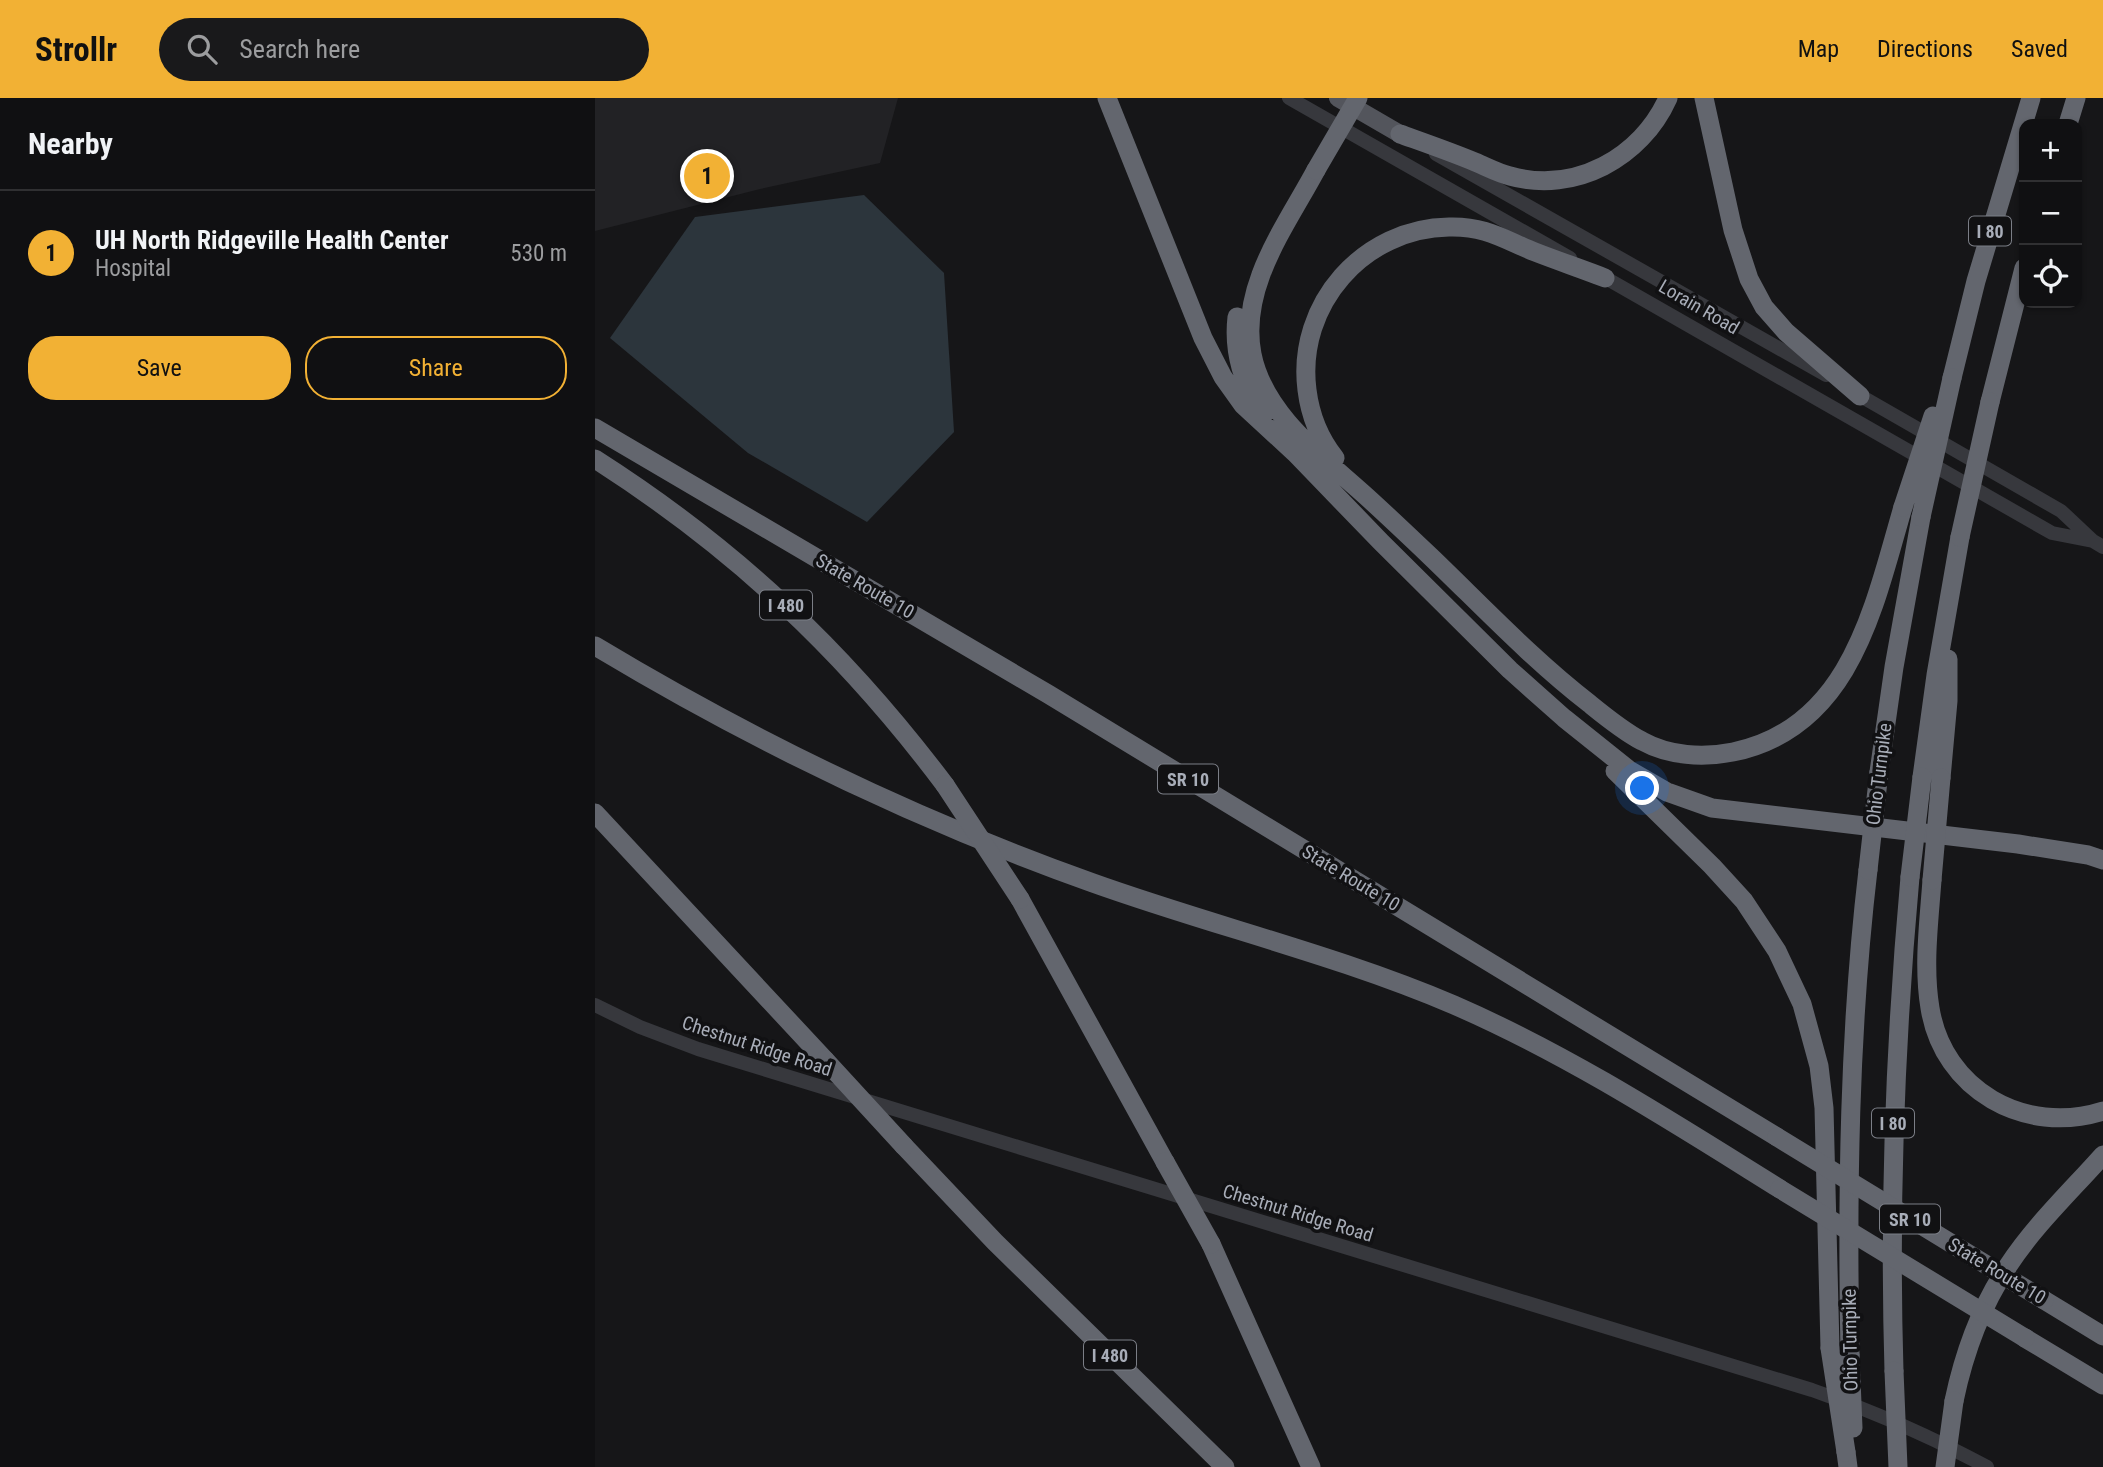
<!DOCTYPE html>
<meta charset="utf-8">
<style>
:root{--surface:#101012;--page:#19191b;--text:#f1f3f6;--muted:#9c9d9f;--line:#303032;--accent:#f2b134}
body{margin:0;font-family:"Roboto Condensed",sans-serif;background:var(--page);color:var(--text)}
.controls{position:absolute;right:21px;top:21px;display:grid;overflow:hidden;border-radius:14px;box-shadow:0 2px 5px #0004}
.controls button{width:63px;height:63px;display:grid;place-items:center;padding:0;border:0;border-bottom:2px solid var(--line);background:var(--surface);color:var(--text);font:35px sans-serif}
.you{position:absolute;left:1048px;top:691px;width:24px;height:24px;margin:-18px;border:5px solid #fff;border-radius:50%;background:#1a73e8;box-shadow:0 0 0 10px #1a73e833}
.badge{display:grid;place-items:center;width:46px;height:46px;border-radius:50%;background:var(--accent);color:#111;font-size:23px;font-weight:700}
.pin{position:absolute;translate:-50% -50%;border:4px solid #fff;box-shadow:0 2px 7px #0006}
.list{margin:0;padding:0;list-style:none}
h2{display:flex;justify-content:space-between;align-items:center;height:91px;margin:0;padding:0 28px;font-size:30px}
h2 small{font-size:23px;font-weight:400;color:var(--muted)}
.list li{display:grid;grid-template-columns:46px 1fr auto;gap:21px;align-items:center;box-sizing:border-box;height:126px;padding:0 28px;border-top:2px solid var(--line)}
.list b{display:block;font-size:26px;white-space:nowrap}
.list p{margin:0;font-size:23px;white-space:nowrap;color:var(--muted)}
.list em{font-size:23px;font-style:normal;color:var(--muted)}
.actions{display:flex;gap:14px;padding:21px 28px}
.actions a{flex:1;padding:16px 0;border:2px solid var(--accent);border-radius:28px;text-align:center;font-size:24px;color:var(--accent)}
.actions .main{background:var(--accent);color:#111}
.icon{flex:none;width:38px;height:38px;fill:none;stroke:currentColor;stroke-width:2;stroke-linecap:round;stroke-linejoin:round}
.map{position:relative;flex:none;width:1508px;height:1369px;overflow:hidden}
header{display:flex;align-items:center;gap:42px;box-sizing:border-box;height:98px;padding:0 35px;background:var(--accent);color:#111}
header strong{font-size:33px}
nav{display:flex;gap:38px;margin-inline-start:auto;font-size:24px}
.search{width:490px;height:63px;background:var(--page);display:flex;align-items:center;gap:18px;box-sizing:border-box;padding:0 24px;border-radius:38px;color:var(--muted);font-size:26px}
main{display:flex}
aside{flex:1;background:var(--surface)}
.map>svg:first-child{display:block}
.built{fill:#222225}
.water{fill:#2c353c}
.lines{fill:none;stroke-linecap:round;stroke-linejoin:round}
.minor{stroke:#37383d;stroke-width:14}
.major{stroke:#53555c;stroke-width:18}
.highway{stroke:#63666e;stroke-width:19}
.highway-bridge{stroke:#63666e;stroke-width:19}
.labels{text-anchor:middle;dominant-baseline:central;stroke-width:7;stroke-linejoin:round;paint-order:stroke}
.shield{fill:#111113;stroke:#7b7e86;stroke-width:2}
.shield-label{font-size:18px;font-weight:bold;fill:#a8adb8}
.street-label{font-size:19px;fill:#a8adb8;stroke:#111113}
</style>
<header>
<strong>Strollr</strong>
<div class="search"><svg class="icon" aria-label="search" viewBox="0 0 24 24"><circle cx="10" cy="10" r="6"/><path d="M15 15l6 6"/></svg>Search here</div>
<nav><a>Map</a><a>Directions</a><a>Saved</a></nav>
</header>
<main>
<aside>
<h2>Nearby<small></small></h2>
<ul class="list">
<li><span class="badge">1</span><div><b>UH North Ridgeville Health Center</b><p>Hospital</p></div><em>530 m</em></li>
</ul>
<div class="actions"><a class="main">Save</a><a>Share</a></div>
</aside>
<div class="map">
<svg width="1508" height="1369" viewBox="0 0 1508 1369">
<rect width="100%" height="100%" fill="#161618"/>
<path class="built" d="M0,0h303l-18,65 -120,26 -165,42z"/>
<path class="water" d="M269,97l80,78 10,159 -87,90 -119,-69 -138,-115 85,-121z"/>
<g class="lines">
<path class="minor" d="M694,0l281,160
M841,56l390,221
M1002,175l455,260 41,8
M1257,293l209,120 32,30 10,6
M0,907l45,22 58,22 1114,341c61,21 118,46 175,77"/>
<path class="major" d="M743,0l62,36"/>
<path class="highway" d="M512,0l96,240 20,39 20,28 52,48 86,89 129,128 54,48 65,52 38,22 45,16 306,36 70,11 15,5
M1109,0l29,132 16,49 15,28 22,25 74,64
M1473,26l8,-26
M805,36c25,9 51,18 75,28 12,5 23,11 35,14 65,18 131,-18 158,-78
M721,72c-30,56 -77,117 -64,184 12,61 71,103 115,143 22,20 43,40 64,60 52,50 102,103 159,147 16,13 33,27 52,37 27,15 61,17 91,11 118,-24 141,-146 170,-245
M642,219c-4,34 6,70 27,97
M1357,280l24,-97 55,-183
M1395,304l34,-134
M0,330l453,266 729,443
M740,360c-16,-20 -25,-44 -28,-68 -11,-86 57,-162 142,-163 37,-1 54,12 86,25 23,9 47,17 70,26
M0,361c141,90 250,193 350,326
M0,548c158,95 324,175 498,237 120,43 244,72 361,122 115,50 220,118 326,184
M1020,673l97,95 32,35 33,50 25,53 17,62 5,42 6,240
M1284,674l15,-105 27,-150
M1327,679l14,-102 24,-138
M1346,680l7,-77v-42
M0,715l230,247
M1337,782c-3,42 -9,86 -2,128 13,82 95,128 173,103
M425,801l145,263
M309,1048l91,96 230,225
M616,1146l100,223
M1449,1202l59,36
M1430,1240l78,47
M1255,1257c-3,-161 -1,-324 18,-485
M1299,1273c-5,-166 1,-329 16,-494
M1359,1303c10,-48 26,-93 54,-135 26,-40 63,-75 95,-111
M1251,1354l2,15"/>
<path class="highway-bridge" d="M721,72l42,-72
M1308,409l30,-91
M1326,419l31,-139
M1365,439l30,-135
M350,687l75,114
M1273,772l11,-98
M1315,779l12,-100
M1337,782l9,-102
M230,962l79,86
M1182,1039l267,163
M570,1064l46,82
M1185,1091l245,149
M1235,1250l16,104
M1255,1257l3,73
M1299,1273l4,96
M1350,1369l9,-66"/>
</g>
<g class="labels">
<g class="shield">
<rect x="1374" y="118.5" width="42" height="29" rx="5"/>
<rect x="165" y="492.5" width="52" height="29" rx="5"/>
<rect x="563" y="666.5" width="60" height="29" rx="5"/>
<rect x="1277" y="1010.5" width="42" height="29" rx="5"/>
<rect x="1285" y="1106.5" width="60" height="29" rx="5"/>
<rect x="489" y="1242.5" width="52" height="29" rx="5"/>
</g>
<g class="shield-label">
<text x="1395" y="133">I 80</text>
<text x="191" y="507">I 480</text>
<text x="593" y="681">SR 10</text>
<text x="1298" y="1025">I 80</text>
<text x="1315" y="1121">SR 10</text>
<text x="515" y="1257">I 480</text>
</g>
<g class="street-label">
<text transform="translate(1104 209) rotate(30)">Lorain Road</text>
<text transform="translate(270 488) rotate(30)">State Route 10</text>
<text transform="translate(1284 676) rotate(-83)">Ohio Turnpike</text>
<text transform="translate(756 780) rotate(31)">State Route 10</text>
<text transform="translate(162 948) rotate(18)">Chestnut Ridge Road</text>
<text transform="translate(703 1115) rotate(17)">Chestnut Ridge Road</text>
<text transform="translate(1402 1173) rotate(31)">State Route 10</text>
<text transform="translate(1255 1242) rotate(-91)">Ohio Turnpike</text>
</g>
</g>
</svg>
<div class="controls">
<button>+</button>
<button>−</button>
<button><svg class="icon" aria-label="locate" viewBox="0 0 24 24"><circle cx="12" cy="12" r="6"/><path d="M12 2v4M12 18v4M2 12h4M18 12h4"/></svg></button>
</div>
<div class="you"></div>
<div class="pin badge" style="left:112px;top:78px">1</div>
</div>
</main>
